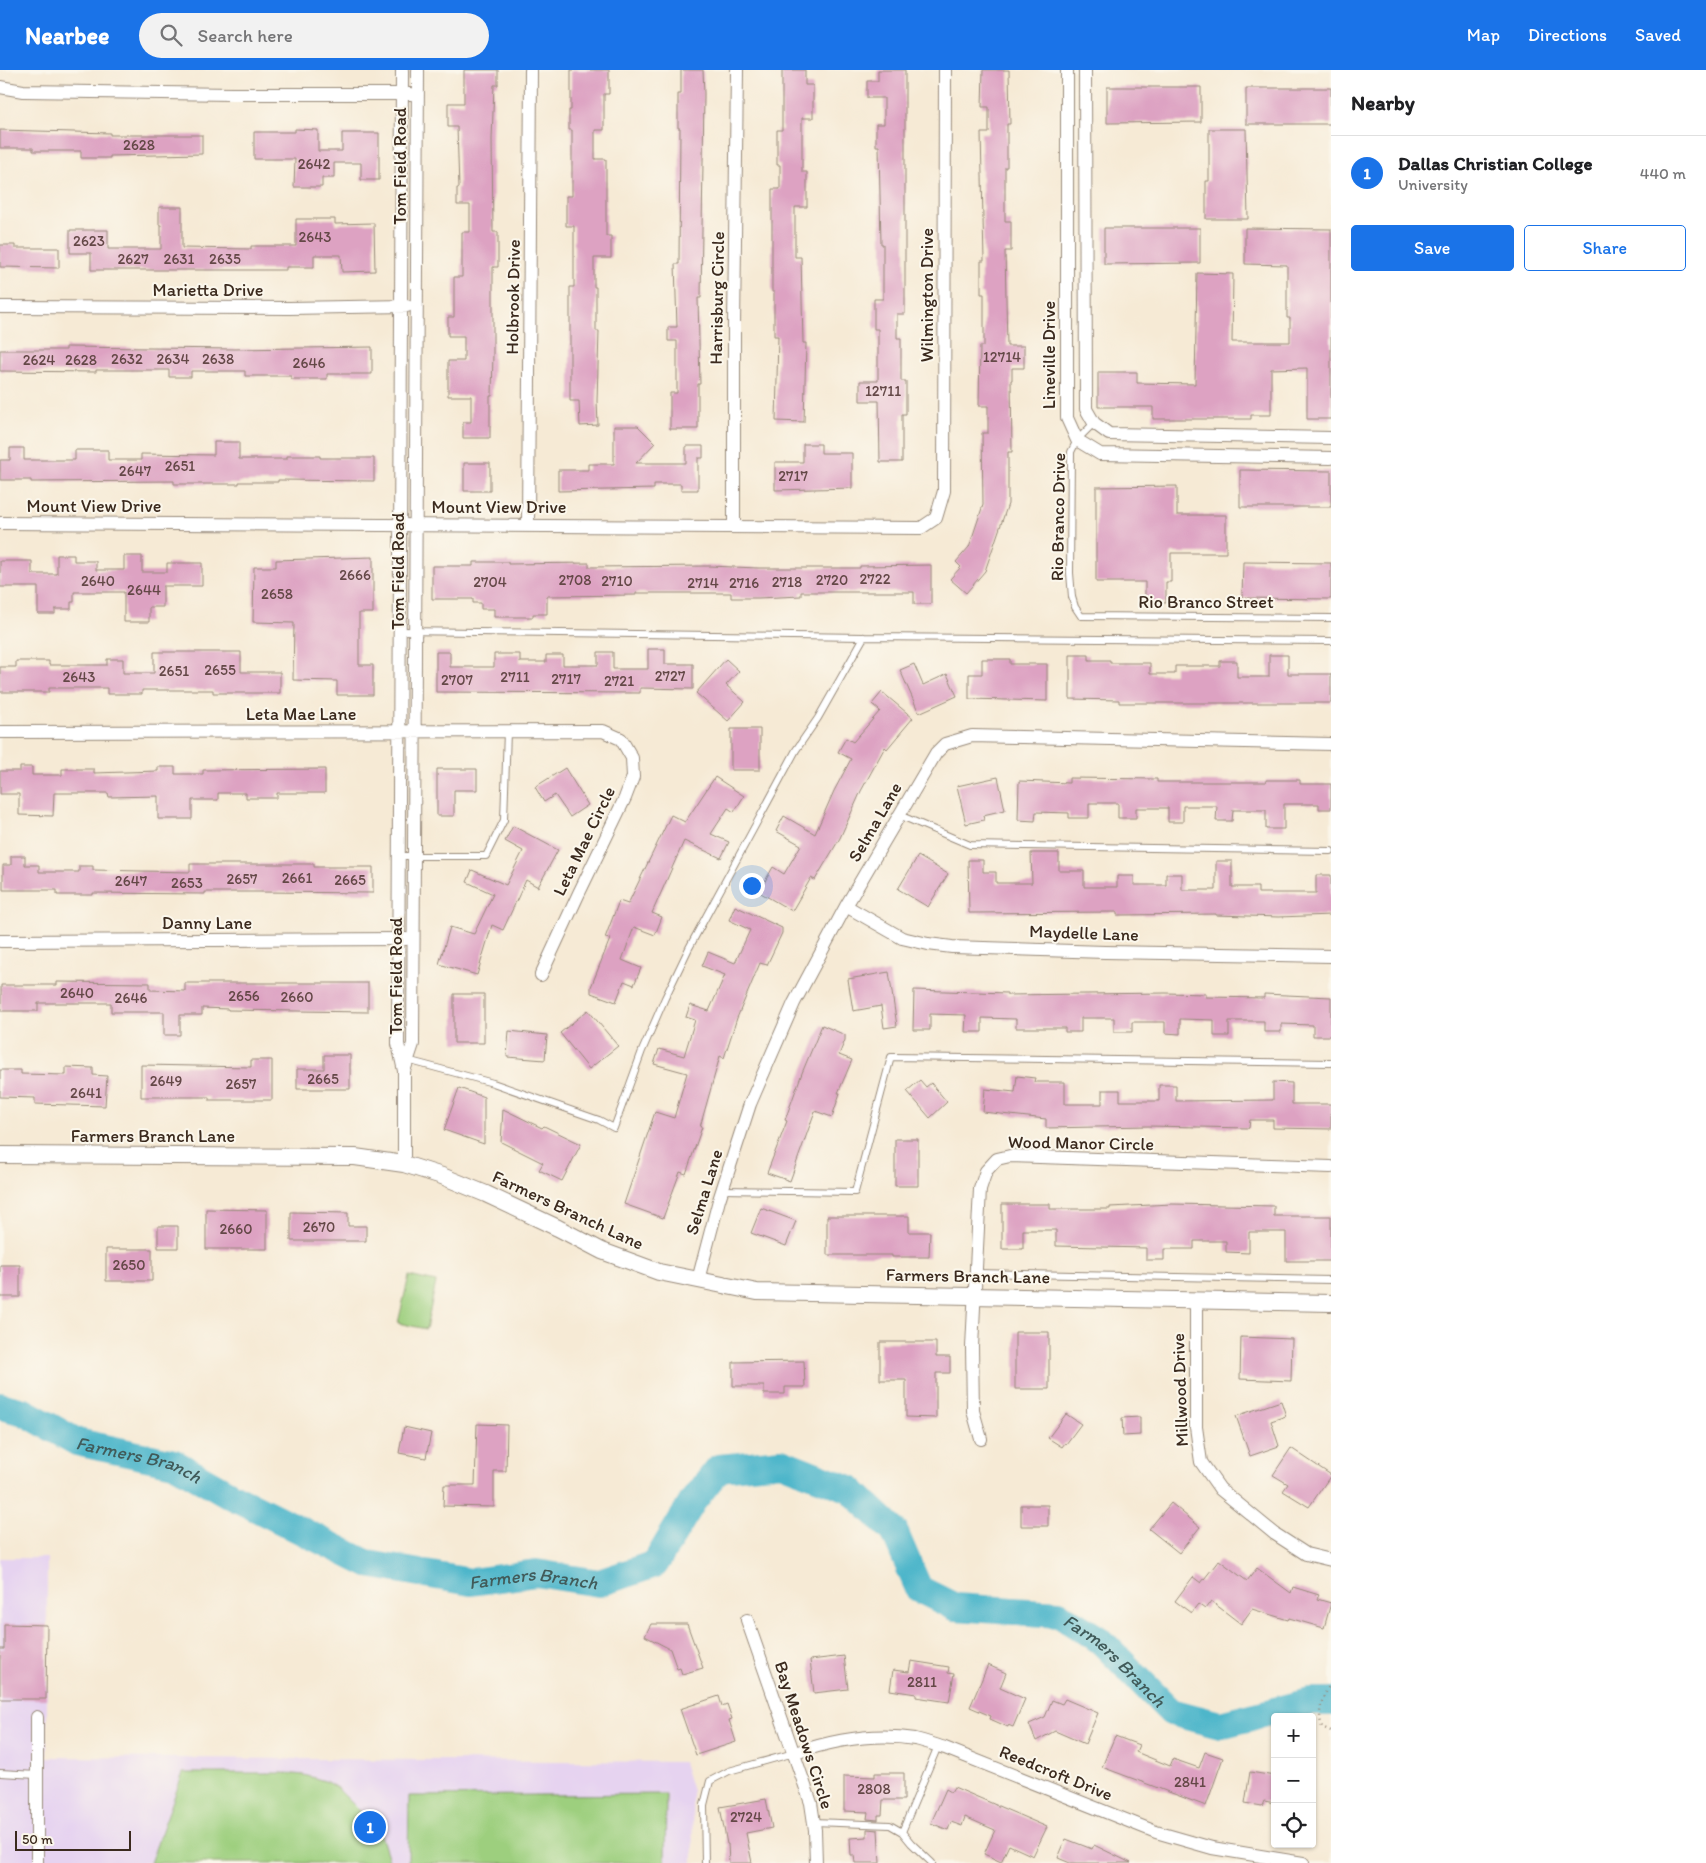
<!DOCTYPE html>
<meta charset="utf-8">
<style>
:root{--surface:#fff;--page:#f2f2f2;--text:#202124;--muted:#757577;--line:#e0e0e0;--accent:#1a73e8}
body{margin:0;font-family:Itim,sans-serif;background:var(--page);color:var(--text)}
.controls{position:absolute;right:15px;bottom:15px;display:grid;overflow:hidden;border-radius:5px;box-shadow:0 1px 4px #0004}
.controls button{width:45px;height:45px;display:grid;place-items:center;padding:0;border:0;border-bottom:1px solid var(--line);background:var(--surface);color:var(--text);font:25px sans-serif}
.scale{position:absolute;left:15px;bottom:12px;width:116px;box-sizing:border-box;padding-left:5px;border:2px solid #3b2a1e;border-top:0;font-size:14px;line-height:18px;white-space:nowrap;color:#3b2a1e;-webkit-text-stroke:4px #fbf7ec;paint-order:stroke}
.you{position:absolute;left:751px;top:815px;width:18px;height:18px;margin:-12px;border:4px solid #fff;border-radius:50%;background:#1a73e8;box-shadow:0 0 0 8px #1a73e833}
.badge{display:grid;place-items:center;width:32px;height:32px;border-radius:50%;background:var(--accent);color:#fff;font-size:16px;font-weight:700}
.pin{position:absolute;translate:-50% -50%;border:2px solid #fff;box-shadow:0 1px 5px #0006}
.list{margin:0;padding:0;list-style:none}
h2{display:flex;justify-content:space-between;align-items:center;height:65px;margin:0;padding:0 20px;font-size:21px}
h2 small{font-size:16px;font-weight:400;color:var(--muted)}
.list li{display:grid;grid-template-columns:32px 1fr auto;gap:15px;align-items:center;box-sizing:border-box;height:75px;padding:0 20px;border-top:1px solid var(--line)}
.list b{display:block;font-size:19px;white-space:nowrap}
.list p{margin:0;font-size:16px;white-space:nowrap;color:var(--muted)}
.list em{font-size:16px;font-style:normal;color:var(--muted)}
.actions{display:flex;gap:10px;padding:15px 20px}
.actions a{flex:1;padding:11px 0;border:1px solid var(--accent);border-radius:5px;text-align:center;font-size:18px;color:var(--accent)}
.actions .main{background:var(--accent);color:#fff}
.icon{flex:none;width:28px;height:28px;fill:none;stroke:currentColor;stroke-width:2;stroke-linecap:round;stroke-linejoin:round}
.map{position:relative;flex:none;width:1331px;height:1793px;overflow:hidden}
header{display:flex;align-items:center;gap:30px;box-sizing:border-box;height:70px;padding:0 25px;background:var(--accent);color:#fff}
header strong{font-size:24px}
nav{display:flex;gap:28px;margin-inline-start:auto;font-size:18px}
.search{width:350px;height:45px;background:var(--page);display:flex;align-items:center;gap:12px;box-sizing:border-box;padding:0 18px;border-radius:28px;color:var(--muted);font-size:19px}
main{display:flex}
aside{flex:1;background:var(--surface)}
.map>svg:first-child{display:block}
.built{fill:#e6d3f0}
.green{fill:#9dcf7e;stroke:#6c7c4e}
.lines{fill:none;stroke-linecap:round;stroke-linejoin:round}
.river{stroke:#4db6ca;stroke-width:28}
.building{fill:#dda2c2}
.service-casing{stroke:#988a7a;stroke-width:8}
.minor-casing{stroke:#988a7a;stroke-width:14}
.tertiary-casing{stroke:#988a7a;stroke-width:18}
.path{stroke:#988a7a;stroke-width:2.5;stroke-dasharray:1 4;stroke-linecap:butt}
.service{stroke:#fff;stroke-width:6}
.minor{stroke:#fff;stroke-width:12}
.tertiary{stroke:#fff;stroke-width:16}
.labels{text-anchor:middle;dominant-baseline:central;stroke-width:4;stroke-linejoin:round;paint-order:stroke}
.number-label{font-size:15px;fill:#644847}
.street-label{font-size:18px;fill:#3b2a1e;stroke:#fbf7ec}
.water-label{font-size:19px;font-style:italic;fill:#415b5a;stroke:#fbf7ec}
</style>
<header>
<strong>Nearbee</strong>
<div class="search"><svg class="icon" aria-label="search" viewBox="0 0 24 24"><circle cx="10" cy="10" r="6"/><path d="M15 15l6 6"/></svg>Search here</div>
<nav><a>Map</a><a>Directions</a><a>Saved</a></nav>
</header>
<main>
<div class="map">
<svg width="1331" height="1793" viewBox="0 0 1331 1793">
<rect width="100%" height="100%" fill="#fbf7ec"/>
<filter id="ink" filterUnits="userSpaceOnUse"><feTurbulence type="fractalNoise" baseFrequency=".02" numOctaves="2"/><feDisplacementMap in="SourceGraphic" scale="10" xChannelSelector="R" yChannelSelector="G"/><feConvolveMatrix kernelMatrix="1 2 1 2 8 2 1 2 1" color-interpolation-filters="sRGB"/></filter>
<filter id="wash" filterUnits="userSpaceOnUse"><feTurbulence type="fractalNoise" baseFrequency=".0096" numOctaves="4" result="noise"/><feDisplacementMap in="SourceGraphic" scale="20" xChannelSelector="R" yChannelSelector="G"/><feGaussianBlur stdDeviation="1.12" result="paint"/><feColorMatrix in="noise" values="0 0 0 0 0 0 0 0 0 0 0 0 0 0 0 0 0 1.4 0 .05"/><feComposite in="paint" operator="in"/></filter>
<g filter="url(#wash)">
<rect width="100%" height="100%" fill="#f6ead5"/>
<path class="built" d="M0,1488h47v199l636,5 9,29 1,72h-693z"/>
<path class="green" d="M409,1206l27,6 -10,47 -28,-6z
M183,1703h100l21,2 21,6 12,7 32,32 12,15 9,28h-240z
M666,1724l-1,69h-257l1,-67z"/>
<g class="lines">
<path class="river" id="s1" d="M0,1336l24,6 53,30 97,21 56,32 138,69 103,18 65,-9 63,10 56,-19 38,-63 26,-33 62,-6 69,27 44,42 25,58 36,18 104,7 42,27 70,71 49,13 90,-23h21"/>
</g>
<g id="blocks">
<path class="building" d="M464,0h34v15h-4l-2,54 1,93h5v35h-5v86l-1,43h-2v42h-27v-16h8v-26h-23v-35h16v-25h-16v-19h6v-40h8v-45h8v-27h-13v-17h2l-2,-61h-9v-24h16z
M571,0h38v24h-5v36h-9v29h11v77h5v22h-17v29h2v44h3l-2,70 1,24 -18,1 -1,-25h-9v-114h4v-61h-8v-30h6v-66h-3v-20h2z
M681,0h22l1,24 -3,204h-3l2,86h-2v45h-28v-36h7v-52h-9v-14h9l-2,-63h4l1,-136h-2v-34h3z
M782,0h23v15h8v33h-11v54h5v35h-12v50h6l2,86h3l-2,79 -28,-1 2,-85h-4v-44h-2v-103h8v-24h-3v-35h5z
M878,0h27v244h-8v24h4v43h5v33h-4v48h-22l-1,-61h-19v-20h18v-52h-4v-30h9v-55h-2l-2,-98h-3v-22h8v-26h-17v-17h11z
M983,0h26l1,54h-3v43h-2v54h6v30h-6l2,95h17v22h-12v12h-1l1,72h-4v52l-23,67 -19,22 -16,-14 11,-12 -5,-5 13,-15 14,-42 -1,-72h6v-27h-9l1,-60h4v-52h-3v-33h3l-3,-128h8v-26h-7z
M1107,17h94v35l-94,1z
M1246,18h85v36h-85z
M295,59l23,1v21h24v-18h37v47h-18v-17h-27v15h-12v9h-28l1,-28h-41v-27h41z
M1209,59h37l2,90h-42v-38h3z
M0,60l110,3v2h92v19l-92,2v2h-29v-7h-48v-3h-33z
M159,137h23v41l69,1v-3h45v-27h39v5l39,-1 1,48 -33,1 -1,-17h-27v12h-28v3h-195v-17h-21v-23h38v19h53v-24h-2z
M1104,158h96v35l-96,1z
M1245,158l86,1v190h-24v-51l-36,1v46h-20v4h-98v-12h-55v-35h39v11l58,1 2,-111 36,1 -1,68h58v-24h-3v-53l-42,-1z
M0,175h15v3h44v20l-59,-1z
M66,277l168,2 138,-2v27h-45v5h-36v-3h-46v-5h-54v6h-22v-7h-73v2l-96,-1v-21h66z
M614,356h24l17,17 -19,20h50v-17h17v12h-5v32h-17v-6h-27v5l-96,2v-21h30v-6h26z
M214,372h25v17h48v-3h33v2h54v23l-96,-1v2h-39v2h-65v-3l-143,1v-2h-31v-20h10v-12h14v12h51v-10h33v10h33v-6l73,1z
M803,374h18v9h31v35l-77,2v-28h28z
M464,393h26v28h-26z
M1240,400l91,1v36h-91z
M1177,416v29h49v38h-55v29h-5v21h-21v-21h-49v-95z
M57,485h17v6h22v9h28v-14h18v16h25v-9h35v23h-39v21h-14v15h-25v-30h-50v10h-3v7h-16v5h-17v-27h-38v-26h32v13h25z
M373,487v56h-14v52h14v30h-36v-14l-44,-1 1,-57 -41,-1 1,-55h22v-7z
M473,492h35v2l81,-1v4l120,-1 49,2h102v-2l71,-1v39h-17v-12h-113v4l-43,2h-27v-5h-95v2l-89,1v18h-14v3h-39v-8h-13v-6h-8v-4h-41v-33h41z
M1243,492l88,1v36l-89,-1z
M648,579h17v15h28v25l-53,-1v5l-204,-1v-40h14v15h44v-13h26v8h26v-7h17v10h35v-13h15v17h35z
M154,582h87v20h39v21h-67v-3h-71v4h-35v-6h-58v4h-49v-25h16v-6h33v4h58v-6h16v14h31z
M1070,585h19v5h21v3h40v11h25v-8h45v-5h17v16h32v-22h19v19h43v29h-212v-3l-49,-1z
M726,589l13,12 -13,14 19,17 -17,19 -32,-28z
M982,589h28v5h37v37l-78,-2v-25h13z
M914,594l9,21 24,-11 10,22 -38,17 -19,-43z
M882,622l31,26 -26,31 -2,-2 -24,44 -21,47 -25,42 -4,-2 -19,33 -33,-19 14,-25 11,7 17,-29 -25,-14 8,-15 31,18 19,-43 17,-32 -13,-7 8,-14 7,4 27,-31 -8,-7z
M731,659h29v41h-29z
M20,697h12v8h30v-6h32v4l64,-2v-4h17v7h28v-4l122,-1v24h-48v5h-31v-5h-28v7h-26v19h-34v-23l-49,1 -1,-4h-54l-1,23 -34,-1v-21h-19v-23h20z
M565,698l23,37 -18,12 -15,-22 -11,7 -9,-15z
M437,699h40v21h-23v26h-17z
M715,707l29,19 -10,16 -6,-4 -17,26 18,8 -8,16 -37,-17 -32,72 10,4 -7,18 -21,-8 -12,33 19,8 -7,17 -10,-4 -8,21 -25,-9v-6l19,-48 -5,-1 14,-37 9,3 43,-89 14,7z
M998,707l7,33 -22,5 1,5 -18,4 -9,-38z
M1069,708l88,1v3h109v-2h34v4h31v25h-12v-5h-35v25h-18v-19h-33l-1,11h-16l1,-15h-34v16h-15v-14h-32v10h-18v-15h-29v15h-20v-5l-33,-1 -1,9 -17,-1 1,-39 50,2z
M513,756l45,24 -20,37 -12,-7 -23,50 -11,-5 -15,50 -38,-11 11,-37 24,7 19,-40 -26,-12 5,-12 34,15 17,-34 -18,-10z
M1031,783h28v18h25v16h33v-11h17v9h32v-11h16v16h34v-29h16v26h26v6h58v-18h15v40l-52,2 -63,-2v-1l-99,1v-3l-148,1 -1,-53h15v12h13v11h36z
M11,786h14v9h14v7h40v-6h14v4l97,2v-8h124v3h59v26l-112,-1h-56v2l-112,-1v2h-36v-5h-54v-25h8z
M918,786l30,18 -20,33 -30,-18z
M735,836l47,22v5l-15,32 -7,-2 -23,55 -13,40 -4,-2 -20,71h2l-16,47 -6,-2 -17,46 -39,-14 31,-92 19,6 13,-45 -33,-9 5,-15 25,7 11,-36 -9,-3 4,-12 19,6 16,-36 -23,-9 6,-14 27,11 15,-33 -21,-10z
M889,902l8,54 -13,2 -3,-22 -28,5 -5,-32z
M57,912l93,1v7l35,1v-8h183v29l-140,-2v-1l-26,-1v7h-22v20h-16v-23h-53v-9h-73v8h-37v-26h56z
M914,920l93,3v2l159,-2 40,1v3l58,1v-4l67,3v39h-18v-11l-32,-1v8h-17v-11h-35v15h-15v-16l-34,-1v15l-15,-1v-11h-33v10h-18v-14h-33v14h-16v-4h-49v-9l-34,-1v14h-17l1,-17 -36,-1v16h-17z
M454,924h30v49h-30z
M588,940l30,36 -29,23 -29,-36z
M822,955l23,10v5l-6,15 13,5 -14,33h2l-8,24 -17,-6 -25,70 -23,-8 20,-52 -2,-1 17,-47z
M509,961l38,4 -2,25 -38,-3z
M324,985h26v34h-53v-20h27z
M251,990h21v40h-63v-3h-68v-32l110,2z
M66,997l27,1v7l14,1 -2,30 -70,-2v-6l-35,-1v-27h21v4l45,1z
M1017,1006l18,2 -1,4h31v22h37v-14h18v11h39v-16h17v16l97,-1v-18l19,1v21h39v25l-58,-1v-8h-23l-1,8 -101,-2 -102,2v-9l-63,-7 2,-23 30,3z
M920,1010l6,7 5,-4 16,19 -17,16 -23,-27z
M459,1018l25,9v47l-40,-14z
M503,1039l39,19 2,-2 37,18 -19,37 -23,-11 4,-7 -42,-21z
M895,1069h23v47h-23z
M1002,1134h48v5h60v-2l62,-3 102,2v10h57v45h-45v-29h-37v21l-23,-1v-11h-32v8h-30v11h-18v-12l-90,-2v-16h-33v19h-21z
M761,1138l35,13 -10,25 -35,-13z
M206,1139l61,1v39h-61z
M291,1142l57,1v13h18v15h-75z
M827,1146h82v16h21l-1,25h-37v-2h-65z
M158,1156h20v22h-20z
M106,1179h46v32h-46z
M0,1195h20v32h-20z
M1015,1262h34v57h-34z
M1241,1267l51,2 -1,42 -51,-2z
M880,1272h56v15h14v16h-14v45l-30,-1v-37h-26z
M804,1291l1,26h-20v7h-21v-8h-31v-24z
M1281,1331l5,15 -15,5 8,25 -29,10 -14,-40z
M1066,1344l15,10 -15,20 -1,-1 -3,4 -14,-9z
M1140,1347v18l-17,1 -1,-18z
M477,1354l30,1 -1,46h-12v36l-51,-1 1,-21h31z
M404,1357l27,6 -5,25 -27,-5z
M1291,1378l40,27 -22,32 -26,-16 5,-7 -15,-9z
M1171,1433l29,24 -21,26 -30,-24z
M1021,1435h27v21h-27z
M1219,1490l28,21 10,-13 34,25 2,-6 26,8 -2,4 14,4 -7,25 -35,-10 -1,2 -36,-11 -11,15 -30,-23 -6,8 -7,-5 -7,9 -16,-12 18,-24 8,6z
M4,1554l43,1 -1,74h-46v-50h4z
M651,1554h36l16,44 -21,6 -2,-6 -3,1 -7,-20 -25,-13z
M844,1586l4,33 -34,4 -4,-33z
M911,1591l38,6 -1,6 6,1 -5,28 -33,-5v-3l-26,-4 3,-20 16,2z
M988,1595l18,8 -6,15 25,11 -12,28 -5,-2v2l-18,-8 1,-3 -21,-9z
M719,1626l3,10 5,-2 5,15 -3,1 7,22 -40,13 -16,-46z
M1065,1629l33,14 -13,31 -30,-13 -19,10 -7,-17 16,-7 7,-17 10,4z
M1115,1666l24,9 -3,7 34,14 3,-7 26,9 6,-16 18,6 -17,48 -104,-39z
M1250,1702l25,4v27l-11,-2 -2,5 -17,-3z
M875,1703h29v27h-21l-1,15h-4v5l-11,-1 1,-7 -24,-1v-35l31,1z
M954,1717l93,40 -14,29 -24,-11 -8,17 -17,-8 11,-24 -30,-13 -3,9 -11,-4 -3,8 -17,-7 15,-34 5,3z
M766,1729l6,29 -26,5 6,30h-23l-1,-19h-1l-7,-37z
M867,1759l11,1 2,33h-25l-1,-8h-3l-1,-17 17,-1z
M1066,1769l26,10 2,-4 37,18h-61l-12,-5z"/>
</g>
</g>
<g filter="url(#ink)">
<use href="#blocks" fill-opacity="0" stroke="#988a7a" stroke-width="1"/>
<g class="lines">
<defs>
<path id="service" d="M1094,353l-17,17 -6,12 -1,121 2,24 3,10 6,9 250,2
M400,561l464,6 467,4
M899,745l71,30 361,6
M398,786h88l18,-36 3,-89
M407,990l86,23 106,37 15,8 28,-77 23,-53 24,-50 107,-198 22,-32 46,-81
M722,1120l133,2 36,-135 440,6
M976,1203l355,7
M0,1703l37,2
M814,1752l76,3 12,7 9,11 21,20
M902,1762l36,-86
M705,1793l-1,-58 6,-24 19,-10 65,-18"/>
<path id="minor" d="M402,0l-4,974 6,27v93
M1067,0v348l10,22 23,14 231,4
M1085,0l1,339 8,14 15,11 222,4
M0,17l23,4 209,3h178
M0,237l289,1 118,-2
M0,453l921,5 15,-10 8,-27 1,-421
M528,455l3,-455
M734,456v-199l3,-257
M0,662l603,-1 18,8 11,19 1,19 -8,21 -46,95 -38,82
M846,836l56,32 26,6 24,3 153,5 226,4
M0,871l406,-2
M404,1001l9,-27 5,-974
M698,1210l21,-80 31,-96 44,-101 52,-97 90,-153 9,-9 27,-8 359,8
M1196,1229v128l5,35 19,27 55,45 31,20 25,6
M981,1369l-8,-28 -1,-64 8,-158 6,-18 11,-12 13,-3 321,11
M747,1550l64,183 4,27 1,33
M37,1647v146
M795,1683c38,-13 80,-21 120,-14 10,2 20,6 30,9l211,84 56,16 91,15"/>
<path id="tertiary" d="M0,1085l355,2 49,7 38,12 44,18 72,34 44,23 57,21 98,20 574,11"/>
</defs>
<use href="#service" class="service-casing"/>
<use href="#minor" class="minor-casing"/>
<use href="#tertiary" class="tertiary-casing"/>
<path class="path" d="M1331,1613c-9,14 -14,28 -9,44l9,4"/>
<use href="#service" class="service"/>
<use href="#minor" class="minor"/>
<use href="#tertiary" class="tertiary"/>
</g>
</g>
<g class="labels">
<g class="number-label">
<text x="139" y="75">2628</text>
<text x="314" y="94">2642</text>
<text x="315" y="167">2643</text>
<text x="89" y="171">2623</text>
<text x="133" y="189">2627</text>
<text x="179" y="189">2631</text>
<text x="225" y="189">2635</text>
<text x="1002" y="287">12714</text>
<text x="127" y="289">2632</text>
<text x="173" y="289">2634</text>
<text x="218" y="289">2638</text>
<text x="39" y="290">2624</text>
<text x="81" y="290">2628</text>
<text x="309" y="293">2646</text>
<text x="883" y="321">12711</text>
<text x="180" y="396">2651</text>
<text x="135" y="401">2647</text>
<text x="793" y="406">2717</text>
<text x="355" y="505">2666</text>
<text x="875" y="509">2722</text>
<text x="575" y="510">2708</text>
<text x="832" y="510">2720</text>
<text x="98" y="511">2640</text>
<text x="617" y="511">2710</text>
<text x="490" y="512">2704</text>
<text x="787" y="512">2718</text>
<text x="703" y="513">2714</text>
<text x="744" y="513">2716</text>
<text x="144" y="520">2644</text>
<text x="277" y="524">2658</text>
<text x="220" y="600">2655</text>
<text x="174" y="601">2651</text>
<text x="670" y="606">2727</text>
<text x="79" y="607">2643</text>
<text x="515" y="607">2711</text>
<text x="566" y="609">2717</text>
<text x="457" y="610">2707</text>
<text x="619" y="611">2721</text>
<text x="297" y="808">2661</text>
<text x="242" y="809">2657</text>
<text x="350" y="810">2665</text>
<text x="131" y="811">2647</text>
<text x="187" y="813">2653</text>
<text x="77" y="923">2640</text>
<text x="244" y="926">2656</text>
<text x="297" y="927">2660</text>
<text x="131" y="928">2646</text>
<text x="323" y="1009">2665</text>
<text x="166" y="1011">2649</text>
<text x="241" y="1014">2657</text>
<text x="86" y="1023">2641</text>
<text x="319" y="1157">2670</text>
<text x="236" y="1159">2660</text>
<text x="129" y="1195">2650</text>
<text x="922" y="1612">2811</text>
<text x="1190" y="1712">2841</text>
<text x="874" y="1719">2808</text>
<text x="746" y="1747">2724</text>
</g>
<g class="street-label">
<text transform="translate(400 96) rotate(-90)">Tom Field Road</text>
<text x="208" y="220">Marietta Drive</text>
<text transform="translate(927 225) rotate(-90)">Wilmington Drive</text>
<text transform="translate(513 227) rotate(-89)">Holbrook Drive</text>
<text transform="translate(717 228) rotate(-89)">Harrisburg Circle</text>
<text transform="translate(1049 285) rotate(-90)">Lineville Drive</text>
<text x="94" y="436">Mount View Drive</text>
<text x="499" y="437">Mount View Drive</text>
<text transform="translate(1058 447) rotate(-89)">Rio Branco Drive</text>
<text transform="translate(398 501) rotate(-90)">Tom Field Road</text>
<text x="1206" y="532">Rio Branco Street</text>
<text x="301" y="644">Leta Mae Lane</text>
<text transform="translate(875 752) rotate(-60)">Selma Lane</text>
<text transform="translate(584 771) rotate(-64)">Leta Mae Circle</text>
<text x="207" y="853">Danny Lane</text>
<text transform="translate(1084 863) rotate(2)">Maydelle Lane</text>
<text transform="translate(396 906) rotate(-90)">Tom Field Road</text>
<text x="153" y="1066">Farmers Branch Lane</text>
<text transform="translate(1081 1073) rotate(1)">Wood Manor Circle</text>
<text transform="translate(704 1122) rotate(-73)">Selma Lane</text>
<text transform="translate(568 1140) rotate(25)">Farmers Branch Lane</text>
<text transform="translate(968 1206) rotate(1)">Farmers Branch Lane</text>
<text transform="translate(1180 1320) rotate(-92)">Millwood Drive</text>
<text transform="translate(804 1665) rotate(72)">Bay Meadows Circle</text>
<text transform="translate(1056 1703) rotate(22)">Reedcroft Drive</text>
</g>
<g class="water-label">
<text stroke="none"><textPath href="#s1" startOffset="150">Farmers Branch</textPath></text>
<text stroke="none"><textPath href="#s1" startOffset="571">Farmers Branch</textPath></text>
<text stroke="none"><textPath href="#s1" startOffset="1290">Farmers Branch</textPath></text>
</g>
</g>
</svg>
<div class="controls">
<button>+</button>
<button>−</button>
<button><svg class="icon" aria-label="locate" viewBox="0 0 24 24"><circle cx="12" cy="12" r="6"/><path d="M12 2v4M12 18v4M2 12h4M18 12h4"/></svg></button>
</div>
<div class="scale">50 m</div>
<div class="you"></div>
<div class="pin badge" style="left:370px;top:1757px">1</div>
</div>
<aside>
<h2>Nearby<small></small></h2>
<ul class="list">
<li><span class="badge">1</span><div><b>Dallas Christian College</b><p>University</p></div><em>440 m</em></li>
</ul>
<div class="actions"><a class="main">Save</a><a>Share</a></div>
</aside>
</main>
